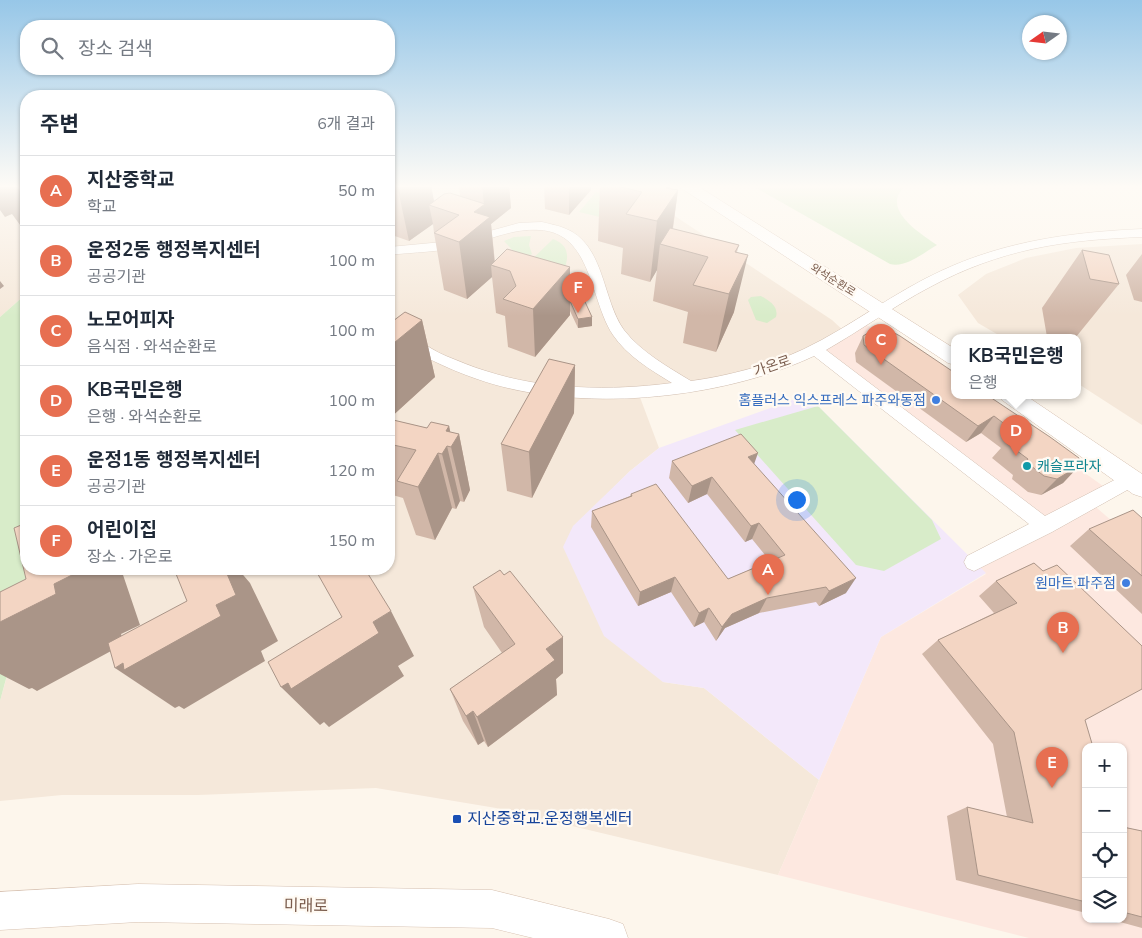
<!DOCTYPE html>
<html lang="ko">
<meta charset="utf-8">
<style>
:root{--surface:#fff;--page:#f2f2f3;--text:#1f2937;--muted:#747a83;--line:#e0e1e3;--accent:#e76f51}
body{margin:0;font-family:"Nunito Sans","Noto Sans KR",sans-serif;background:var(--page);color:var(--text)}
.controls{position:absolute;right:15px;bottom:15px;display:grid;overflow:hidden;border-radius:10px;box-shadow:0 1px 4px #0004}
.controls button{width:45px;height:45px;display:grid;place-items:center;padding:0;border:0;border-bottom:1px solid var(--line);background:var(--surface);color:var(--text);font:25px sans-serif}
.compass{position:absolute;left:1022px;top:15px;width:45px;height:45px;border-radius:50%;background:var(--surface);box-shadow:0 1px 4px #0004;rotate:256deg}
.you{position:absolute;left:796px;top:499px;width:18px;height:18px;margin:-12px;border:4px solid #fff;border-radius:50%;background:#1a73e8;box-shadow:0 0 0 8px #1a73e833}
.badge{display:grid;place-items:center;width:32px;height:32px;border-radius:50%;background:var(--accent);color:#fff;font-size:16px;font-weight:700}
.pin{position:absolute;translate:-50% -41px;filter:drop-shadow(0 1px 2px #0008)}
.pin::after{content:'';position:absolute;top:26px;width:18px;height:15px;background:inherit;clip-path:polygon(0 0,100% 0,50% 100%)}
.popup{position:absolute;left:951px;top:334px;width:130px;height:65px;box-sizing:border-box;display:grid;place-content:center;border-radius:10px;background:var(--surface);filter:drop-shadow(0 1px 4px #0005);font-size:16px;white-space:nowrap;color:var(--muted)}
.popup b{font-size:19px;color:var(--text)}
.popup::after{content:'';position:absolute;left:50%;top:100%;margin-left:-10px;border:10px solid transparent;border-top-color:var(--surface)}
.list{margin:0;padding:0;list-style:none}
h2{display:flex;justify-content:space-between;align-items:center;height:65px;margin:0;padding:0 20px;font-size:21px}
h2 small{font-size:16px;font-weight:400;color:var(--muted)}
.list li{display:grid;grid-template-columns:32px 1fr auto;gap:15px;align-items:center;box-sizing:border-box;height:70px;padding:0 20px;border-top:1px solid var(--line)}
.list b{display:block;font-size:19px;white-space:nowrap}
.list p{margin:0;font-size:16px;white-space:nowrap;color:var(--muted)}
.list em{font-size:16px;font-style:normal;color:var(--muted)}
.icon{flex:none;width:28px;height:28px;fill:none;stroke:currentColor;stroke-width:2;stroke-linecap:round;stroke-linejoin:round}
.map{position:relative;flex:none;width:1142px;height:938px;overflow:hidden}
.search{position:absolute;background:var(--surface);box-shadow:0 1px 4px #0004;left:20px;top:20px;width:375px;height:55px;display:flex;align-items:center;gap:12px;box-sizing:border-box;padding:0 18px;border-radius:20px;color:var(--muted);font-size:19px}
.panel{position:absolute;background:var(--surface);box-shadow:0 1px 4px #0004;left:20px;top:90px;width:375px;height:485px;border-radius:20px}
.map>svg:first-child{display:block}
.residential{fill:#f5e8da}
.commercial{fill:#fde8e0;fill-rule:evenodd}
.education{fill:#f3e8fa}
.green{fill:#d8ecc9}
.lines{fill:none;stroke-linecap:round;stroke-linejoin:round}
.street-casing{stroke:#d1beb0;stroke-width:1}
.secondary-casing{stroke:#d6c0b0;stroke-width:1}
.street{fill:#fff;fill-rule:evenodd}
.secondary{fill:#fff;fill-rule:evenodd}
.wall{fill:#d1b7a8}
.shaded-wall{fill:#aa9588}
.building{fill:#f3d5c3;stroke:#aa9588}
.shop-dot{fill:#3f7fe0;stroke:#fffaf3;stroke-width:2}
.culture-dot{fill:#0f9aa8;stroke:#fffaf3;stroke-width:2}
.transit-dot{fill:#1a4fb4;stroke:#fffaf3;stroke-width:2}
.labels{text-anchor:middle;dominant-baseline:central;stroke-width:4.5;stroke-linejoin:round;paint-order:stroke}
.far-street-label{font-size:11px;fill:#7a5c4d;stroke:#fffaf3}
.street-label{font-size:14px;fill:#7a5c4d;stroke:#fffaf3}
.shop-label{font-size:14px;fill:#366cbe;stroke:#fffaf3;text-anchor:end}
.culture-label{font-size:14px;fill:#0d838f;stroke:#fffaf3;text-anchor:start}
.near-transit-label{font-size:16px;fill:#164399;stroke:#fffaf3;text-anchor:start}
.near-street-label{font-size:16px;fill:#7a5c4d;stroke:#fffaf3}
</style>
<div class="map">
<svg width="1142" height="938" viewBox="0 0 1142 938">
<rect width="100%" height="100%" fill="#fdf6ec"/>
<path class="residential" d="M0,185h26v109l-26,23z
M389,185h239l204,135 13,12 -97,42 -110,18 21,56 -29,23 -27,27 60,184 41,6 115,92 -41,95 -282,-67 -120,-20 -178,7h-136l-62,6v-100l37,-132h352z
M1142,244v181l-65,-42v-46h-75l-24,-14 -20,-28 28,-21 40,-16 50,-10z"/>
<path class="commercial" d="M862,322l43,27 50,46 120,71 35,25 -20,11 52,45v391h-113l-251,-63 103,-238 105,-63 -12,-12 70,-36 -229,-177zM1086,747h37v172h-37z"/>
<path class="education" d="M798,398l20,8 168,167 -105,64 -62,143 -115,-92 -41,-6 -59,-46 -41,-89 10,-21 57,-55 29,-23z"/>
<path class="green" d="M751,185h156c-29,22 12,48 30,60 -14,8 -31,23 -47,19z
M596,192l24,5 -16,21 -25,-6z
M531,236l-2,9 3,9 -2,1 -15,-2 -11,-12 10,-4z
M553,239c13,5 17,14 12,28h-41z
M26,294v311l-26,96v-384z
M761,296c8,5 18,10 15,21l-9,6 -11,-3 -8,-20 3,-3z
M818,406l114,114 9,19 -57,32 -28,-6 -121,-135z"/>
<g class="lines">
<defs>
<path id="street" d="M542,222c7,2 15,3 22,6 41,15 38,72 60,102 17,22 44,37 67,51 37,-5 79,-16 113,-32 48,-23 90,-57 139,-79 63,-29 129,-38 199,-41v8c-79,3 -141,12 -212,50 -36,19 -69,43 -104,63l219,166 81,-42 6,-2 6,2 3,5 -3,5 -86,48 -78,39 -7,-3 -3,-6 3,-6 62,-32 -215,-168c-94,44 -238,58 -337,23 -32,-11 -59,-25 -88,-43v-11c21,6 37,23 57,31 13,5 26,11 40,15 58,19 125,20 186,12 -21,-13 -45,-27 -59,-48 -23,-34 -21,-103 -74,-105 -26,-2 -50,10 -74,16 -25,6 -51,6 -76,9v-8l64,-6 66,-18z"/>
<path id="secondary" d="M679,185h17l259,164v16l-7,-2 -267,-175z
M999,395h26l117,79v23l-9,-3 -131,-94z
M138,884l354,6 117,29 14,5 5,14h-95l-41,-10 -354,-6 -138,8v-38z"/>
</defs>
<use href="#street" class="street-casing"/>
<use href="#secondary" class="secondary-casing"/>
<use href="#street" class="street"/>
<use href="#secondary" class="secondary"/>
</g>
<path class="wall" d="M389,185h42l3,17 26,-6 -1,-11h50l2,23 -20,16 4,38 75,19 22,45 -14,2 -8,-17v4l-35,42 -27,-10 -3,-31 -9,-3 -4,-36 -25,22 -23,-9 -10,-57 -1,-9 -24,17 -20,-7z
M544,185h47v5l-22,25 -24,-6z
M600,185h70v4l8,1 -5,39 66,16 -2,7 -3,60 -18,40 -33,-9 5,-31 -35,-11 4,-31 -7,12 -29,-8 2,-26 -25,-7z
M1082,250l37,34 -43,53h-29l-5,-29z
M1142,254v48l-8,-2 -8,-25z
M422,320l13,57 -46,42 38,9 22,-2 1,6 9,2 11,56 -6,12 -4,-1 -4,8 -4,-1 -17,32 -19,-5 -13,-37 -14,-4v-170z
M863,336l124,59 92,71 -16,17 -22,12 -13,-3 -16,-13 1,-4 -21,-17 9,-10 -20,-15 -15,9 -110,-80 -1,-9z
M575,365l-1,48 -42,85 -25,-7 -6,-47z
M672,461l82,3 92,129 -27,13 -3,-4 -57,11 -34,15 -9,13 -12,-19 -10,5 -23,-35 -33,14 -47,-79 1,-16 38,-15 1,-2 97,85 42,-18 -18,-22 -7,3 -38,-48 -19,9 -19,-25z
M1142,518v96l-72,-68 19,-17z
M1034,563l51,157 1,193 -130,-33 -9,-64 20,-9 40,10 -14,-73 -71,-90 16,-14 56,-27 -15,-17 17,-15z
M473,587l90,86 -7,6 1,16 -69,52 -4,-6 -6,4 -15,-24 -13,-32 52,-36 -18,-26z
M1123,827l19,4v97l-33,-9h14z"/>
<path class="shaded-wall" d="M9,185h7l10,15v33l-14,-19 -7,3 -5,-7v-23z
M397,185h34l4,22 -6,-2 4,19 -24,17z
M482,185h27l2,23 -20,16 4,43 -4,-2 1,12 -25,22 -8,-57 15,-30 10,-7z
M569,185h22v5l-22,25z
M669,185h1l-2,20 10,-15 -8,57 -10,-3 -3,26 -7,12 7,-61 9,-33z
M748,255l-14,57 -18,40 13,-58z
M570,267v48l-35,42 -2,-48z
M0,281l4,5 -4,3z
M592,317v9l-14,2v-9z
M422,320l13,57 -46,42v-72z
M575,365l-1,48 -42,85 -3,-46z
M994,416l-13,17 -15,9 12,-16z
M449,426l4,18 6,-10 11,56 -6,12 -13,-55 -5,-16z
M447,446l13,55 -4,8 -14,-55z
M438,453l14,55 -17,32 -17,-53z
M758,453l-6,17 -4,-13z
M1079,466l-16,17 -22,12 16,-16z
M712,477l-5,17 -19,9 4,-17z
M759,523l-7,16 -7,3 6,-16z
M74,569h47l19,56 -19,9 3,10 -87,47 -5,-3 -3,1 -29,-15v-52z
M225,569h13l12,14 28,58 -17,10 4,10 -81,48 -5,-3 -4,2 -60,-40 101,-63z
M675,577l-4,15 -33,14 2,-14z
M856,578l-10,15 -27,13 10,-15z
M767,598l-8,15 -34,15 -9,13 6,-14 10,-13z
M709,608l-5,14 -10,5 5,-14z
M391,611l23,45 -16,10 6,10 -75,51 -5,-5 -4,3 -39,-38 92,-65z
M563,637v36l-7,6 1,16 -69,52 -11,-30 69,-68z
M473,711l11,30 -6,4 -12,-29z"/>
<path class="building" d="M0,185h9l-9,2z
M613,185h56l-3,3 12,2 -21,31 -31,-7 16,-22z
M450,193l35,11 -11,8 16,5 -31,25 -25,-9 25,-18 -30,-10 15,-11z
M670,228l69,17 -4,7 13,3 -19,39 -36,-9 15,-28 -48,-13z
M507,249l63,18 -37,42 -30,-10 13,-13 -6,-15 -19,-6z
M1082,250l27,5 10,29 -29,-5z
M575,280l17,37 -14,2 -8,-18v-20z
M405,312l17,8 -33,27v-23z
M875,329l14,1 11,6 55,37v22h32l63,42 29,21v8l-22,13 -13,-3 -18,-14 2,-3 -23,-17 14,-7 -25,-19 -16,10 -114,-81 -1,-9z
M549,359l26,6 -46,87 -28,-8z
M389,419l38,9 4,-6 18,4 -3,5 13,3 -8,13 -4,-1 -5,8 -4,-1 -20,34 -21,-6 19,-31 -27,-6z
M741,434l17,19 -10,4 108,121 -27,13 -3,-4 -59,11 -35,16 -10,13 -13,-19 -10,5 -24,-36 -35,15 -48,-81 40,-15 -1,-2 25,-10 72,95 57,-24 -26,-32 -8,3 -39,-49 -20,9 -20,-25z
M1133,510l9,8v58l-53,-47z
M26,523v46h48l2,4 -22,11 2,10 -56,28v-30l26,-13 -12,-51z
M1034,563l9,8 14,-6 85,81v43l-57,31 8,27h-7v155l-108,-27 -11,-68 66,16 -19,-91 -76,-92 79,-37 -21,-22z
M174,569h51l11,26 -20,10 5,11 -97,54 -1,-7 -8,5 -7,-25 79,-42z
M315,569h50l26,42 -18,11 6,11 -88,56 -3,-6 -7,4 -13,-25 74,-45z
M500,570l4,5 6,-4 53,66 -17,12 9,11 -78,57 -4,-6 -7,5 -16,-27 65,-45 -42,-57z
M1123,827l19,4v86l-19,-5z"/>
<linearGradient id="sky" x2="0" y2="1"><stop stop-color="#97c7e8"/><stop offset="0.59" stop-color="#fefbf6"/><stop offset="1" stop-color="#fefbf6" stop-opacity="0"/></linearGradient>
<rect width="1142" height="316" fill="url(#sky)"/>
<g class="shop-dot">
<circle cx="936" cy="400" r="5"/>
<circle cx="1126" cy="583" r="5"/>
</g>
<circle class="culture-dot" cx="1027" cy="466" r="5"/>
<rect class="transit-dot" x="452" y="814" width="10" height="10" rx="2.5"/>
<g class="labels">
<g class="far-street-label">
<text transform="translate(833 280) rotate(32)">와석순환로</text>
</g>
<g class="street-label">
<text transform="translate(772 366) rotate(-19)">가온로</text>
</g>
<g class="shop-label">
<text x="926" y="400">홈플러스 익스프레스 파주와동점</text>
<text x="1116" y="583">원마트 파주점</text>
</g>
<g class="culture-label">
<text x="1037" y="466">캐슬프라자</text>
</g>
<g class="near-transit-label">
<text x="467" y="819">지산중학교.운정행복센터</text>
</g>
<g class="near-street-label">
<text transform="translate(306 906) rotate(1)">미래로</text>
</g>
</g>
</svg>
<div class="controls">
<button>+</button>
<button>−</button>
<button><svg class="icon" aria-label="locate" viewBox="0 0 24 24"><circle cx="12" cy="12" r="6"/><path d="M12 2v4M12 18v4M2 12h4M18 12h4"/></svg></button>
<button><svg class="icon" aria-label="layers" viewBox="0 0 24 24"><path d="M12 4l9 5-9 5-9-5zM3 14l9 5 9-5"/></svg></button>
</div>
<svg class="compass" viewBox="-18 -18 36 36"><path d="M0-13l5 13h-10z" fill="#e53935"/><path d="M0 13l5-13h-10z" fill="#747a83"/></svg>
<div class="you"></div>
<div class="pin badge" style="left:768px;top:595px">A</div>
<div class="pin badge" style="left:1063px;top:653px">B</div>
<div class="pin badge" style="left:881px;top:365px">C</div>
<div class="pin badge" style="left:1016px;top:456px">D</div>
<div class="popup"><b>KB국민은행</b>은행</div>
<div class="pin badge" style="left:1052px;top:788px">E</div>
<div class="pin badge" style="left:578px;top:313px">F</div>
<div class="search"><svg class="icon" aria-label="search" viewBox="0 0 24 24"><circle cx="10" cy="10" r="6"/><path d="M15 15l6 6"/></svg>장소 검색</div>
<section class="panel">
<h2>주변<small>6개 결과</small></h2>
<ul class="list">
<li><span class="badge">A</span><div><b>지산중학교</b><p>학교</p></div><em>50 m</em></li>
<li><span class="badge">B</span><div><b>운정2동 행정복지센터</b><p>공공기관</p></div><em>100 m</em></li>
<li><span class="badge">C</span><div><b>노모어피자</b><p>음식점 · 와석순환로</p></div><em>100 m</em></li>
<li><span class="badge">D</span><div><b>KB국민은행</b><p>은행 · 와석순환로</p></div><em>100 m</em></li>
<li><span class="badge">E</span><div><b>운정1동 행정복지센터</b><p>공공기관</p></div><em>120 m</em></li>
<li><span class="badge">F</span><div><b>어린이집</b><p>장소 · 가온로</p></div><em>150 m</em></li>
</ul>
</section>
</div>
